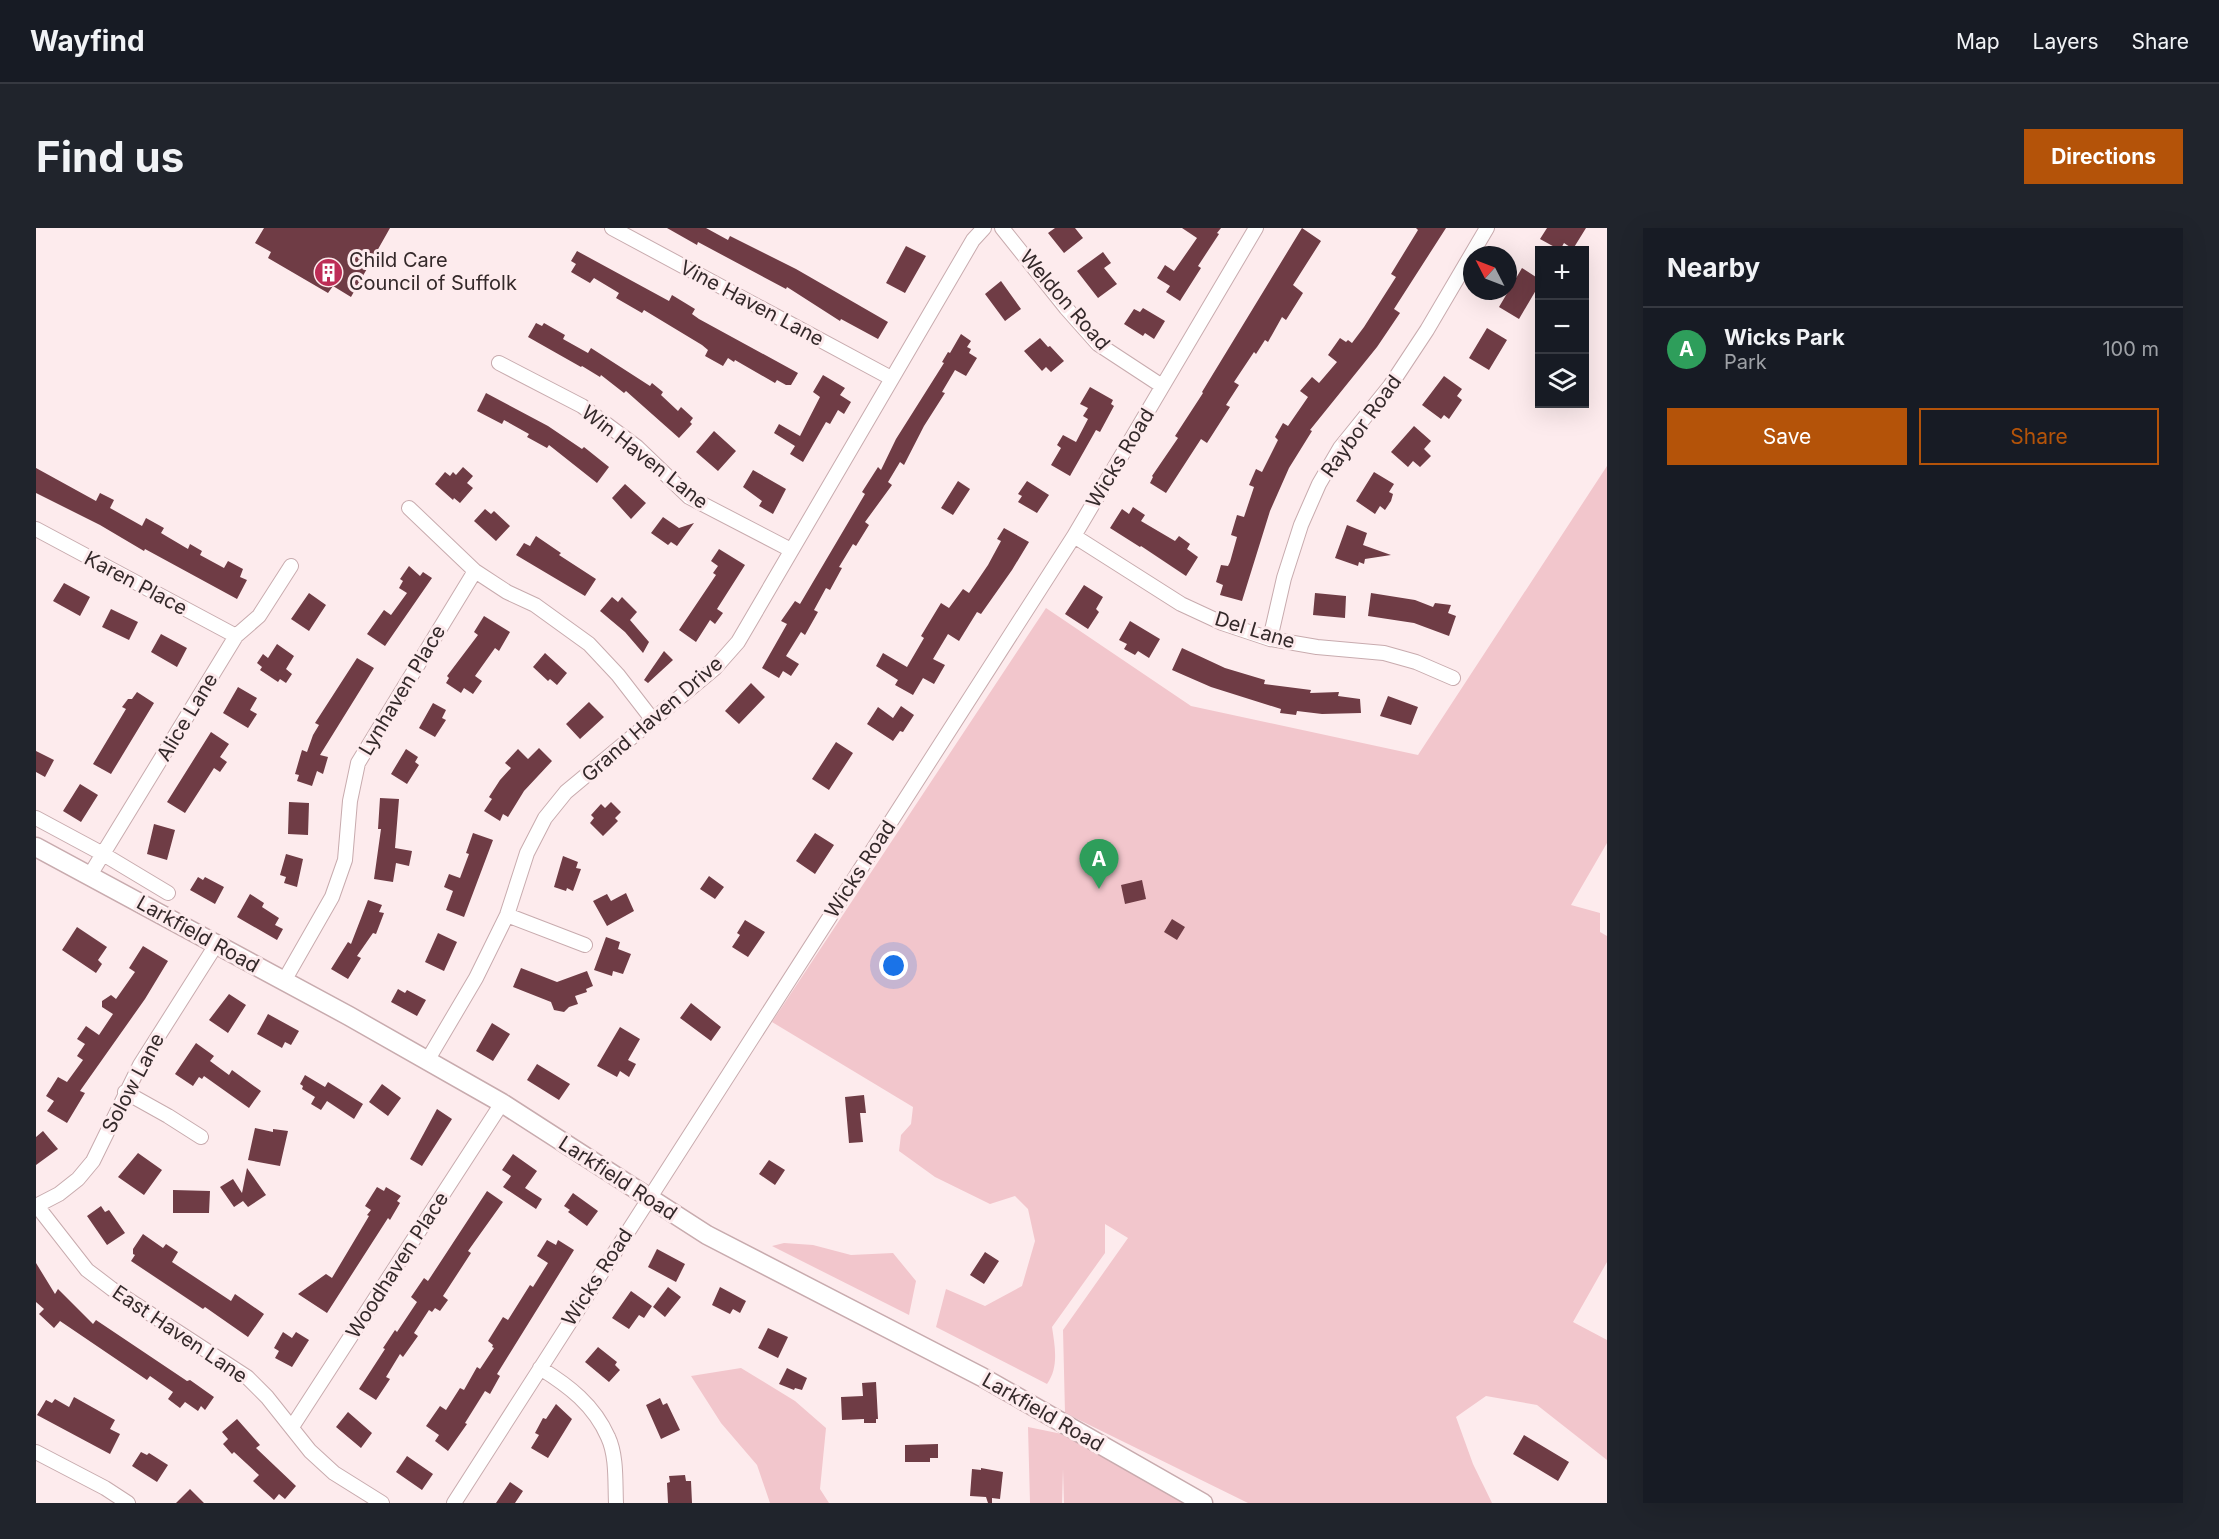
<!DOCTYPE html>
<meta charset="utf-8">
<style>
:root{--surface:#171b24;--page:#20242c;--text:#f1f3f6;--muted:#9ea1a6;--line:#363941;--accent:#b45309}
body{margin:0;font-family:Inter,sans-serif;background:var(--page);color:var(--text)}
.controls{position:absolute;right:18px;top:18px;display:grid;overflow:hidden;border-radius:0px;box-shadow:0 6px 24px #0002}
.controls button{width:54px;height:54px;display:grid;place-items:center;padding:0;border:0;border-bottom:2px solid var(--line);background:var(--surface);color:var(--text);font:30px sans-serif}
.compass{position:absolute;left:1427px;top:18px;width:54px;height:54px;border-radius:50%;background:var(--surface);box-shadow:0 6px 24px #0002;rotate:312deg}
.you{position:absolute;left:858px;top:738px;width:21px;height:21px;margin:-15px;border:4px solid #fff;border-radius:50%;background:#1a73e8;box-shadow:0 0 0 9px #1a73e833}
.badge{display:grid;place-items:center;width:39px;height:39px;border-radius:50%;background:var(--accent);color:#fff;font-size:20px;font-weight:700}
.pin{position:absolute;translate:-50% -50px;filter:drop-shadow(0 2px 3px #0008)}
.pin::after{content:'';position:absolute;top:32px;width:21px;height:18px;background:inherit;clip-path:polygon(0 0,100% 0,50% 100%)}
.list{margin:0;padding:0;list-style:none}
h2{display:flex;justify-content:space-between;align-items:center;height:78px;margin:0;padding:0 24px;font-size:26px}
h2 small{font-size:20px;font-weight:400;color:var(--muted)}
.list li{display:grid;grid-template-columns:39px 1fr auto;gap:18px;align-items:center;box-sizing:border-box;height:84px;padding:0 24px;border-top:2px solid var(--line)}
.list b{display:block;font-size:22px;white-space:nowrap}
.list p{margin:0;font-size:20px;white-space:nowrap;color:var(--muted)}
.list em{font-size:20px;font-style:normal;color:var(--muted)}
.actions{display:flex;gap:12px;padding:18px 24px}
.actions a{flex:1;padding:14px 0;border:2px solid var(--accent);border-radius:0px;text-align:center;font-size:21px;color:var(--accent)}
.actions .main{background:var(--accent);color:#fff}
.icon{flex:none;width:33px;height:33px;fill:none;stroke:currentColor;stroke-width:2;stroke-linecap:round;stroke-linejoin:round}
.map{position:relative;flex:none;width:1571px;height:1275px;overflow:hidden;border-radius:0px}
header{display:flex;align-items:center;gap:36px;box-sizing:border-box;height:84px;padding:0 30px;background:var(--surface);border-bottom:2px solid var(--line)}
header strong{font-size:28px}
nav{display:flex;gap:33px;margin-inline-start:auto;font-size:21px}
.intro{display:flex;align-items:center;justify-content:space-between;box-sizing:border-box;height:144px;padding:0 36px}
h1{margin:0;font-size:42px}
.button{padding:15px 27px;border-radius:0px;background:var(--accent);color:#fff;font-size:21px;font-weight:700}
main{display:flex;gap:36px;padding:0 36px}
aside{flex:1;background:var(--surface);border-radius:0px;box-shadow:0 6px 24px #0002}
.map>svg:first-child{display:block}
.green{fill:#f2c6cc}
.building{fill:#6f3c45}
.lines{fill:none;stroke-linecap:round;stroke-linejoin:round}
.street-casing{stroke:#c8abae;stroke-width:16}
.secondary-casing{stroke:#c8abae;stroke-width:21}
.street{stroke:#fff;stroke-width:14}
.secondary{stroke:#fff;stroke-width:18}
.labels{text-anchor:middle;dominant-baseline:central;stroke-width:6;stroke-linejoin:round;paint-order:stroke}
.poi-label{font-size:20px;fill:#34292a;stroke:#fdebed;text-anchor:start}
.street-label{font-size:20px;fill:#34292a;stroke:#fdebed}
</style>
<header>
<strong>Wayfind</strong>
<nav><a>Map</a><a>Layers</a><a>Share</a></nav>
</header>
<div class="intro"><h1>Find us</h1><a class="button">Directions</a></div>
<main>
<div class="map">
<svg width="1571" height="1275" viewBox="0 0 1571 1275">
<rect width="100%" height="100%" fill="#fdebed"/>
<path class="green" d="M1571,238v377l-36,62 29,8v19l7,4v326l-34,60 34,18v120l-70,-55 -51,-9 -30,21 17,47 19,39h-244l-183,-90 -2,-83 65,-92 -23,-14v29l-53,74c3,20 7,40 -5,57l-111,-57 10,-38 39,17 37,-20 13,-45 -7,-32 -13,-13 -25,8 -55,-27 -36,-26 2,-16 10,-11 2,-17 -141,-85 274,-414 145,98 227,49z
M748,1015l29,2 38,10 42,-2 23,28 -7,34 -137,-69z
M705,1140l54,33 31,27 -6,61 9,14h-59l-13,-38 -36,-42 -30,-47z
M992,1199l34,7 130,69h-128l-1,-34 -1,34h-32z"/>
<path class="building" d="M228,0h126l-39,69 -18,-11 -5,7 -60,-35 3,-6 -16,-9z
M631,0h39l22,12 2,-4 66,33 92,53 -10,17 -37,-20 -1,2 -53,-34 -1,2 -88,-47 -1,3z
M1019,0h20l8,10 -19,15 -16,-20z
M1146,0h39l-4,5 2,1 -21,32 3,2 -21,33 -14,-9 4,-6 -13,-8 8,-13 9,6 23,-33z
M1266,0l19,13 -28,44 10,8 -17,27 -4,-3 -14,25 -3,-2 -9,14 -2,-2 -20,30 5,3 -13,20 4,2 -23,36 -6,-4 -35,54 -16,-10 3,-6 -1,-1 26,-38 -3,-2 28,-43 -1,-1z
M1380,0h30l-52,81 6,4 -23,34 -67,83 2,1 -23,37 -19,43 -28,90 -22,-6 3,-10 -7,-3 5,-17 7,1 2,-4 7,-25 -6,-2 6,-20 7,2 10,-30 -5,-2 7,-16 6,3 16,-32 -3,-3 8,-14 5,3 20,-29 -8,-6 12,-14 7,6 18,-21 -9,-7 12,-17 6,4 2,-2 4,3 12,-16 32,-50 -5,-3 27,-44z
M1511,0h39l-13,21 -9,-6 -4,7 -20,-11z
M870,18l20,10 -21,37 -19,-10z
M541,23l92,50 3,-6 23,14 -3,5 7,5 99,54 -7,12h-5l-9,-5 -2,3 -40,-23 -1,2 -6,-4 -5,8 -18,-10 3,-6 -6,-5 -58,-35 -2,3 -26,-15 3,-5 -25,-15 -4,5 -19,-11 5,-8 -5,-3z
M1067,24l8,11 -7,5 13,16 -19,14 -21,-27z
M1486,40l17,11v6l-20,34 -20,-12z
M965,53l20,28 -16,12 -20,-27z
M1107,80l22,13 -11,18 -9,-6 -2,3 -19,-12 10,-15 6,3z
M500,95l6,3 2,-3 21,12 -2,4 25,14 3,-5 59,38 2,-3 11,9 -2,3 17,16 3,-4 12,11 -3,4 2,2 -13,14 -53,-47 -2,2 -23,-18 -1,2 -18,-11 -1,1 -53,-30z
M1451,100l20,12 -18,30 -20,-12z
M925,106l10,7 -4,6 4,2 -2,4 8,5 -11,18 -11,-6 -13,22 3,1 -21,33 -20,39 -4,-3 -12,20 4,3 -27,37 4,3 -13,21 -3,-2 -14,23 3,1 -12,22 -4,-2 -12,22 4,2 -13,23 -4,-3 -15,24 13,8 -8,12 -8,-5 -4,7 -17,-10 25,-44 -6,-3 14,-20 5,3 65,-110 -3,-2 16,-25 3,3 15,-31 48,-76 -2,-1 6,-10 2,1z
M1004,110l8,9 2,-1 14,15 -13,11 -5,-5 -4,4 -18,-20z
M787,147l22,13 -5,7 11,7 -7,12 -6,-4 -8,14 -4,-2 -23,40 -13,-8 5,-8 -21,-13 5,-9 21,12 20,-39 -7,-5z
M1408,148l18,13 -5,7 5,4 -13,19 -5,-4 -3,4 -19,-14z
M1054,159l23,13 -2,4 3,2 -14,26 -4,-2 -26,46 -19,-11 10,-17 -4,-3 6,-10 13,7 12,-23 -5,-3 5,-8 -8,-4z
M450,165l62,33 34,23 2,-2 25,20 -12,16 -48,-38 -2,3 -20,-11 2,-3 -25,-14 -2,4 -25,-13z
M1378,198l17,15 -7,8 7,7 -11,11 -7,-6 -5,6 -17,-15z
M678,203l22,20 -18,20 -22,-19z
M427,239l10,9 -6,7 6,5 -13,15 -6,-5 -1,2 -18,-16 10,-12 5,4 3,-4 3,3z
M0,240l60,33 4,-8 14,7 -4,8 32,18 4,-8 18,10 -3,5 27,16 2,-5 12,7 -2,4 24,13 4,-7 15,8 -3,8 7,3 -10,19 -92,-50 -1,2 -44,-26 -64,-32z
M717,242l33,19 -13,25 -14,-8 3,-5 -19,-14z
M1338,244l20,12 -5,8 4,2 -2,7 -6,9 -5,-4 -5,8 -19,-13z
M922,253l12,8 -17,26 -12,-7z
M991,253l22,14 -12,18 -19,-11 4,-6 -4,-2z
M589,256l21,19 -15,16 -19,-21z
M1097,279l12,8 -4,6 34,20 4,-5 11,8 -3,5 11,8 -12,19 -45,-30 -1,1 -30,-19 12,-19 7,5z
M449,281l6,5 3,-3 16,15 -14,15 -22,-20z
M627,289l16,11 15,-5 -17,23 -6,-4 -3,3 -17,-12z
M1311,297l20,8 -4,12 28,10 -26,4 -1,5 -5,-2 -1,4 -23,-8z
M968,300l25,14 -17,28 -31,44 -4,-2 -18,29 -11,-7 -15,25 12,6 -11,19 -11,-6 -10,17 -18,-10 3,-5 -22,-14 7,-13 24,14 17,-29 -3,-2 20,-33 8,5 14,-19 6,4 19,-28 13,-24 -4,-2z
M500,308l25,17 -2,2 37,24 -11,17 -69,-41 8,-12 6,3z
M683,321l26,16 -28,44 6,4 -8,11 -5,-4 -14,22 -17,-12 37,-55 -3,-2 5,-7 -7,-5z
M373,338l11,10 3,-4 9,6 -47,68 -18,-12 17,-24 7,5 16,-22 -8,-5 4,-7 -3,-2z
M28,355l26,14 -10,19 -27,-15z
M1048,357l19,12 -7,12 3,3 -11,17 -23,-15z
M273,365l17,12 -17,26 -18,-12z
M1279,365l31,3 -1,22 -32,-3z
M1335,365l44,7 18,7 2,-4 16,2 -3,8 8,3 -7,20 -35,-13 -46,-7z
M576,369l6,5 4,-5 15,15 -7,8 19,22 -6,11 -18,-21 -25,-21z
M75,381l27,13 -9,18 -27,-13z
M448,388l26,16 -11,19 -4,-3 -20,28 7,5 -9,13 -9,-6 -3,5 -15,-10 3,-5 -2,-2 31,-41 -4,-3z
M1094,393l30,18 -11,19 -11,-7 -3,4 -11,-6 3,-5 -8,-4z
M125,406l26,14 -10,19 -26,-15z
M241,416l17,12 -8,13 6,5 -6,9 -6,-4 -2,3 -18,-12 2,-3 -5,-4 6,-9 5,4z
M1146,420l43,20 40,12 -1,4 47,6 -1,3 29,-1 -1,4 22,3 1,14 -39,1 -25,-3 -1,4 -16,-2 1,-4 -70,-22 -39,-17z
M628,423l9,9 -25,23 -4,-3z
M509,425l22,20 -10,12 -7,-6 -2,2 -15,-14z
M321,430l17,10 -54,87 8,2 -5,17 -6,-3 -5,15 -15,-5 2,-6 -4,-1 7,-24 5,2 6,-17 6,-10 -4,-2z
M715,455l14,14 -26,27 -14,-13z
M202,459l19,11 -7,12 7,4 -9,14 -25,-15z
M101,464l17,11 -43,71 -18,-10 33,-55 -4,-2 6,-8h4z
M1352,468l30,11 -7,18 -31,-9z
M553,474l15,15 -24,22 -14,-15z
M397,475l13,7 -4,8 4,2 -11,17 -16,-9z
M865,478l13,9 -11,17 -3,-1 -7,10 -26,-17 11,-17 15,11z
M175,504l18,12 -9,13 7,5 -7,10 -6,-4 -29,45 -18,-11z
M800,514l17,11 -24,37 -17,-11z
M503,520l13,13 -28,30 -16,26 -5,-3 -3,7 -16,-10 8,-12 -3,-2 11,-17 11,-12 -6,-5 13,-14 10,10z
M370,521l12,8 -3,5 4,3 -12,19 -16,-10z
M0,523l18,9 -9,17 -9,-5z
M44,556l18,11 -17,27 -18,-11z
M344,570l19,1 -4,49 17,3 -3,15 -13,-3 -3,19 -19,-3 7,-50h-3z
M253,574l20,1 -1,32 -20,-1z
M575,574l10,10 -6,6 3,3 -15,15 -13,-13 4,-5 -3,-3 10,-11 4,4z
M118,596l21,6 -8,30 -20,-6z
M437,605l20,7 -29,77 -18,-7 7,-19 -9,-4 5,-13 11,4 9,-24 -3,-1z
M779,605l19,12 -19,29 -19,-13z
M250,626l17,5 -6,28 -13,-4 2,-6 -6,-2z
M527,628l15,6 -2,6 5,1 -8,22 -6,-3 -1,3 -12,-4z
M673,648l15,11 -9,12 -15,-10z
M162,649l5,3 2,-3 19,10 -9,17 -25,-14z
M1106,652l4,19 -21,5 -4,-19z
M590,665l8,18 -27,15 -14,-25 14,-7 4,7z
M214,666l14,9 -2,4 17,11 -4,7 8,4 -6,11 -40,-23z
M332,672l14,5 -3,7 5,1 -8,21 -3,-1 -16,23 4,2 -13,21 -17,-10 17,-27 3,2z
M1136,691l13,8 -8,13 -13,-8z
M709,692l20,12 -17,25 -16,-10 8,-12 -3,-2z
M41,699l30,20 -9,13 4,4 -6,9 -34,-23z
M402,705l19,9 -13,29 -19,-9z
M570,709l14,5 -2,7 13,5 -8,20 -10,-3 -1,5 -18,-6z
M107,718l25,15 -23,38 -65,92 5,2 -18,30 -20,-12 7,-10 -8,-5 12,-19 9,5 16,-22 -6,-4 8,-12 -8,-5 9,-13 13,9 14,-21 -11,-7v-6l9,-6 5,4 19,-27 -6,-4z
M485,740l36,14 30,-11 6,15 -7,3 1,3 -12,4 3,8 -9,3 -5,5 -10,-2 -3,-8 -38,-15z
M362,761l7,4 2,-3 19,10 -9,16 -26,-14z
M193,766l17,11 -18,28 -19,-13z
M655,775l30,24 -10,14 -31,-23z
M232,786l31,17 -8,14 -6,-3 -3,6 -25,-14z
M456,795l18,11 -17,27 -17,-10z
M584,799l20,12 -12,21 8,4 -7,13 -9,-6 -3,6 -20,-11z
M160,815l18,13 -4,5 19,14 3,-5 29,21 -12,17 -45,-32 -2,3 -3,-2 -6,9 -18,-12z
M501,836l33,20 -11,16 -32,-20z
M269,847l20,12 3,-5 35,22 -9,15 -27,-18 -6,9 -10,-6 4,-7 -13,-8 1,-3 -3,-2z
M346,856l19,14 -13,18 -19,-14z
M828,867l2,18h-6l3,29 -14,1 -4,-46z
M401,881l15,10 -30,47 -12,-7z
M219,900l18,4v-3l15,2 -8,35 -32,-6z
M7,903l15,18 -22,16v-28z
M102,925l24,17 -18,25 -26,-18z
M477,926l24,17 -12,17 17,11 -6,10 -33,-22 8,-11 -9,-6z
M733,932l16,10 -10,15 -16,-11z
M211,940l19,27 -18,12 -5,-6 -9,6 -14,-20 13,-8 9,14z
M341,959l7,4 2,-4 15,9 -4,5 3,2 -10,17 -2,-2 -61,95 -29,-19 28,-20 6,4 37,-62 -2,-1 4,-5 -6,-4z
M137,962l37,1 -1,22h-36z
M451,963l16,11 -35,49 3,2 -28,43 5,4 -8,11 -5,-3 -3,4 -3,-2 -15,23 4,3 -15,21 -3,-3 -14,23 4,2 -14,21 -17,-11 26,-40 -2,-1 12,-18 2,2 20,-30 -6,-5 13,-19 4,3z
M537,965l25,18 -11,15 -19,-14 2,-2 -6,-4z
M65,978l4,6 4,-2 16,23 -18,12 -20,-29z
M107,1006l20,14 3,-4 12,8 -6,10 59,39 4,-7 29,20 -16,23 -43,-30 -2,2 -72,-48 4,-6 -2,-1v-5z
M511,1012l9,5 2,-5 16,10 -77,124 3,2 -10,18 -5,-3 -20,32 2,1 -19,27 -13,-10 4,-6 -13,-9 14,-20 6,4 14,-22 4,2 13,-23 3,2 14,-21 -2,-1 1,-2 -5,-4 15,-24 5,3 22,-35 3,2 15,-24 -11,-7z
M621,1021l28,15 -9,18 -28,-15z
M949,1024l14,9 -15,23 -14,-9z
M0,1035l19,31 3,-5 35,35 3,-4 91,61 3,-1 24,17 -9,13 -4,-4 -3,5 -13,-9 -5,6 -12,-9 5,-7 -23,-16 -3,4 -87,-59 -6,7 -15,-14 5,-5 -8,-7z
M632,1059l13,10 -16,20 -12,-10z
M684,1059l26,14 -6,12 -7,-4 -3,5 -18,-9z
M595,1063l21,15 -8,12 -5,-3 -10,14 -17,-11z
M732,1100l20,9 -10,21 -20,-10z
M247,1104l9,6 4,-6 13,8 -17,27 -17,-9 4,-7 -5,-3z
M562,1119l19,15 -2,3 5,5 -11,12 -24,-20z
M751,1140l20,10 -5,12 -7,-2 -1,2 -15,-6z
M840,1154l2,37h-2v4h-12v-4l-22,1 -1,-23 22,-1 -1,-13z
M38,1169l41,23 -5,9 10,5 -10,20 -73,-39 9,-15 6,3 3,-4 14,8z
M624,1170l3,7 4,-2 13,27 -19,9 -15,-34z
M520,1176l16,15 -24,39 -17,-10 8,-13 -4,-2 8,-15 3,1z
M312,1184l24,21 -11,15 -25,-21z
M201,1191l23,26 -4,3 40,38 -11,13 -6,-5 -5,6 -21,-19 6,-6 -25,-23 -2,2 -9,-10 5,-5 -6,-7z
M1488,1207l45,27 -11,19 -45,-27z
M902,1216v14h-8v4h-25v-17z
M105,1224l6,3 2,-2 19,12 -11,17 -25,-16z
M371,1228l26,18 -11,16 -26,-18z
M945,1240l22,4 -3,27 -8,-1v5h-4l-2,-6 -16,-1 2,-27 9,1z
M649,1247l1,6h5l1,22h-24l-1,-20 3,-1 -1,-6z
M474,1254l13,9 -8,12h-19z
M154,1261l14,14h-28z"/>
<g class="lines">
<defs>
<path id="street" d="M576,0l279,150
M966,0l64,80 32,36 64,42
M463,135l83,43 55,41 52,50 102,53
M373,280l66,63 32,21 28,13 54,39 29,31 34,44
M0,301l200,107
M1038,308l107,68 41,19 48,16 47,8 67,6 32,9 37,16
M1234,411l14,-61 17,-53 18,-41 21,-36 50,-62 37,-56 60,-102
M0,590l67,36 65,39
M54,647l146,-239 23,-20 32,-50
M471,687l78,30
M248,753l48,-84 13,-37 5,-59 8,-38 117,-192
M391,833l49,-83 31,-63 20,-62 18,-35 21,-26 149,-124 23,-26 235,-402 11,-12
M89,864l43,24 33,21
M0,978l23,-12 19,-15 15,-18 47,-96 76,-120
M1,978l50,64 25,19 135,88 20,20 43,54 24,22 48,30
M504,1140c29,18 54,37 68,69 9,19 7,46 8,66
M256,1199l210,-324
M0,1224l69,36 23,15
M418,1275l620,-967 182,-308"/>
<path id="secondary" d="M0,619l313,169 153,87 205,132 275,142 221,126"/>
</defs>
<use href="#street" class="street-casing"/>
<use href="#secondary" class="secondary-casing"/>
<use href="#street" class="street"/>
<use href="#secondary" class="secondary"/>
</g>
<defs>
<symbol id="building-disc" viewBox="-11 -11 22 22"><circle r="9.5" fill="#bd2d56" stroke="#fdebed"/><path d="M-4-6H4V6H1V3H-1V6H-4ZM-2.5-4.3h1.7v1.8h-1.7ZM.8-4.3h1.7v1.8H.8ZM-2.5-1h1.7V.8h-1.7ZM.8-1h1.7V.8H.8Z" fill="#fff"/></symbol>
</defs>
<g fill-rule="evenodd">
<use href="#building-disc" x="276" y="28" width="33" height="33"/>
</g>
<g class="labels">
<g class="poi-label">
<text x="313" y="32">Child Care<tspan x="313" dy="23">Council of Suffolk</tspan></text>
</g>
<g class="street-label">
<text transform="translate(1029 72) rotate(49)">Weldon Road</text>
<text transform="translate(716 75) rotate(28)">Vine Haven Lane</text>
<text transform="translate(1325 198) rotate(-54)">Raybor Road</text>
<text transform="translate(609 229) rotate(38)">Win Haven Lane</text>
<text transform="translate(1084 230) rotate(-59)">Wicks Road</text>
<text transform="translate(100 355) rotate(28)">Karen Place</text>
<text transform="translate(1219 402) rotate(17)">Del Lane</text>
<text transform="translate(366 462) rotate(-59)">Lynhaven Place</text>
<text transform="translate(151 489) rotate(-59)">Alice Lane</text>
<text transform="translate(616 491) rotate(-41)">Grand Haven Drive</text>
<text transform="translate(824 641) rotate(-57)">Wicks Road</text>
<text transform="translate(162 706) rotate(29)">Larkfield Road</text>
<text transform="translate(97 855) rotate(-62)">Solow Lane</text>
<text transform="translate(582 950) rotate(33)">Larkfield Road</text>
<text transform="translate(361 1037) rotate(-57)">Woodhaven Place</text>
<text transform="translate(561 1049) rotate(-57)">Wicks Road</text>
<text transform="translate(144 1106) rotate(34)">East Haven Lane</text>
<text transform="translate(1007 1184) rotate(30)">Larkfield Road</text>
</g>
</g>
</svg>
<div class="controls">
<button>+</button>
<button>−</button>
<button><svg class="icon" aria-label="layers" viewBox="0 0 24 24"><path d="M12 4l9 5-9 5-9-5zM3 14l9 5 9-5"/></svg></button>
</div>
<svg class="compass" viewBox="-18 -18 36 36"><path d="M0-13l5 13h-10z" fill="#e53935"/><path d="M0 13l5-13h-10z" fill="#9ea1a6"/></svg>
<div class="you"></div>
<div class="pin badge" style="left:1063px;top:661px;background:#2e9e5b">A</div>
</div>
<aside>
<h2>Nearby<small></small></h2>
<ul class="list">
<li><span class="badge" style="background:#2e9e5b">A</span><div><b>Wicks Park</b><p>Park</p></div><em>100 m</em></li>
</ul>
<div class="actions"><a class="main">Save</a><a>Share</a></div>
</aside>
</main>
